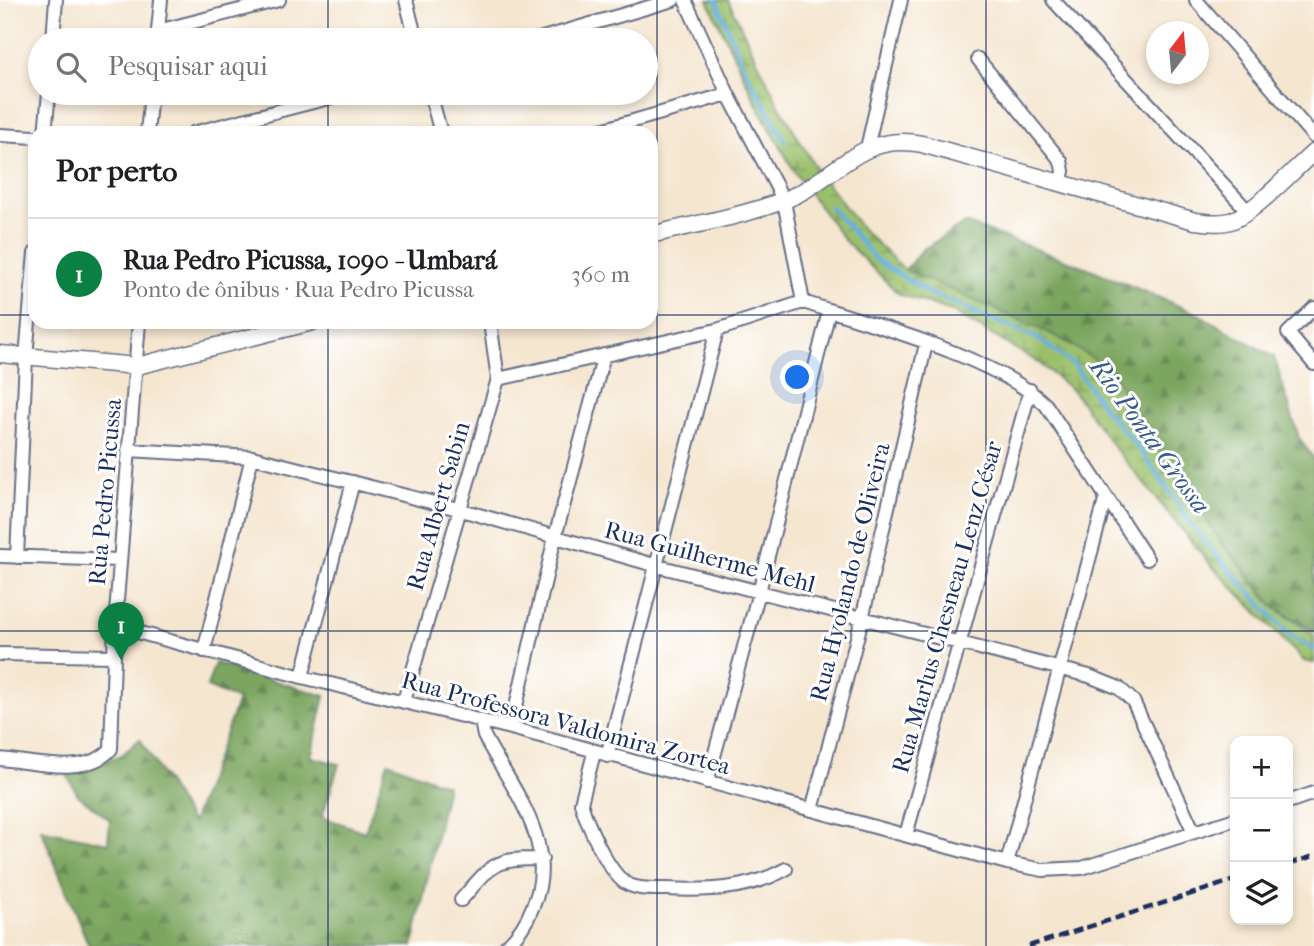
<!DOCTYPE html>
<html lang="pt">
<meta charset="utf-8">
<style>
:root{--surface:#fff;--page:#f6f6f6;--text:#202124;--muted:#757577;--line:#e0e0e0;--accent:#0b8043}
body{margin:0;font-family:"IM FELL French Canon",serif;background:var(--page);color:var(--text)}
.controls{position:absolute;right:21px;bottom:21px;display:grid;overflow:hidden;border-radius:14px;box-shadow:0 4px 10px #0003}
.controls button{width:63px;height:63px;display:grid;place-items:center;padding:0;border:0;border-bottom:2px solid var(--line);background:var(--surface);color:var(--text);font:35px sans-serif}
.compass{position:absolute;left:1146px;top:21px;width:63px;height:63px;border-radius:50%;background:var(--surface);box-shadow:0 4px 10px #0003;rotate:16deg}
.you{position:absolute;left:798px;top:378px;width:24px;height:24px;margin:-18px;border:5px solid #fff;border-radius:50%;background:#1a73e8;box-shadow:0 0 0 10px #1a73e833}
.badge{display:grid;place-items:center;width:46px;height:46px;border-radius:50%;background:var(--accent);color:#fff;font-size:23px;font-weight:700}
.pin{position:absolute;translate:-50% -58px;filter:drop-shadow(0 2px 4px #0008)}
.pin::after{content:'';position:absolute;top:37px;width:24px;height:21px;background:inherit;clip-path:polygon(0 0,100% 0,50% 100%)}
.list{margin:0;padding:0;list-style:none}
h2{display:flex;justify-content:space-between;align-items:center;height:91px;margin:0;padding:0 28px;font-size:30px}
h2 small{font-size:23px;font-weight:400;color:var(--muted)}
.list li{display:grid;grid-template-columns:46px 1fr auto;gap:21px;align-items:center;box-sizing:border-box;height:112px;padding:0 28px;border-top:2px solid var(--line)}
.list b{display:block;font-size:26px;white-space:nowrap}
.list p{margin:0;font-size:23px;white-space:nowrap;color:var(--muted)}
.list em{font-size:23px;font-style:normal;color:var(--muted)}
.icon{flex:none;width:38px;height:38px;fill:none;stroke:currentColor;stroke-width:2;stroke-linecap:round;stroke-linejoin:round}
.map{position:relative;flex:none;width:1314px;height:946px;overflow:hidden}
.search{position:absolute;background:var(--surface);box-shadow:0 4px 10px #0003;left:28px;top:28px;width:630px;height:77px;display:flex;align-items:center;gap:18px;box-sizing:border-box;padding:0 24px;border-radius:38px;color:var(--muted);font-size:26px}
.panel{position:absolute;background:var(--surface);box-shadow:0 4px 10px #0003;left:28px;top:126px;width:630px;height:203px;border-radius:21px}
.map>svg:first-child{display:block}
.forest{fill:url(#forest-firs);stroke:#4c6a5e;stroke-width:2}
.wetland{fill:url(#wetland-marsh);stroke:#5b7864;stroke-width:2}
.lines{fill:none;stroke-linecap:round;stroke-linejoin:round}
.stream{stroke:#67b1df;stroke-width:4.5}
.street-casing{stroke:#676f86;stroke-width:16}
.secondary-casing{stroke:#676f86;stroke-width:19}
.street{stroke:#fff;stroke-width:12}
.secondary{stroke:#fff;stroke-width:16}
.rail{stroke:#1b2f5e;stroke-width:4.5;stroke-dasharray:10 5;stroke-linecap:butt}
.grid{fill:none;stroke:#1b2f5e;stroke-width:2;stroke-opacity:0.55}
.labels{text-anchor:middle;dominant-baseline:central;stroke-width:6;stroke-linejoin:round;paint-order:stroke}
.street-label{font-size:24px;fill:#1b2f5e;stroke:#fff}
.water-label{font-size:26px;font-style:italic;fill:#365c8b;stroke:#fff}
</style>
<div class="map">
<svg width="1314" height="946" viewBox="0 0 1314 946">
<defs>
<pattern id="forest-firs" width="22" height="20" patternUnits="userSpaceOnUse" patternTransform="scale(1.75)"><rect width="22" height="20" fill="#7ca65f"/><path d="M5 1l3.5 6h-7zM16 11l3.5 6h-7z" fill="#658852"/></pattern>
<pattern id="wetland-marsh" width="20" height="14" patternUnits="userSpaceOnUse" patternTransform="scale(1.75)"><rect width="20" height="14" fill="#9bc06b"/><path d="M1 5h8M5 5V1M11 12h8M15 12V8" fill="none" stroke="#7e9c5b"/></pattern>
</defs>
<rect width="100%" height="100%" fill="#fff"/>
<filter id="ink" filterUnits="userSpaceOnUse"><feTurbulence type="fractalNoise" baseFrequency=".0143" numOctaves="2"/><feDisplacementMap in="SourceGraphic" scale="14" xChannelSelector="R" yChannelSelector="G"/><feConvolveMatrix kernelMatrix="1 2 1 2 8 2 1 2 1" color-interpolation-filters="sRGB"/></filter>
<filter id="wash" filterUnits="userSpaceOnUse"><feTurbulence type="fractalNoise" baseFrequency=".00686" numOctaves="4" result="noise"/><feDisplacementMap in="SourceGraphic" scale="28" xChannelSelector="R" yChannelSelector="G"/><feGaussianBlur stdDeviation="1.57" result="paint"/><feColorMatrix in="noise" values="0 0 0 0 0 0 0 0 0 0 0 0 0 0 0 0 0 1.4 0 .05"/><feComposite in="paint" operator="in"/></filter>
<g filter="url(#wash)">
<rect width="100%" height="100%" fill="#f5e6d0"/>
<path class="forest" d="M965,223l123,45 110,46 76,43 25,81 15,21v172l-41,-25 -50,-61 -81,-120 -31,-55 -206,-100 17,-20z
M215,663l110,33 -14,61 28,7 -17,53 43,15 23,-70 59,23 -34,161h-324l-48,-117 67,14 2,-23 -32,-25 -12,-22 56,-18 18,-16 52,84 46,-123 -31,-13z"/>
<path class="wetland" d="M708,0h20l49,101 40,69 45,59 43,41 151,66 55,34 31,55 81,120 50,61 41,29v28l-10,-2 -94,-97 -97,-118 -39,-54 -36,-30 -89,-52 -50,-16 -54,-53 -48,-65 -38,-67z"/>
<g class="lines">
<path class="stream" d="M716,0l29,70 40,71
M831,207l45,53 55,34 106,44 36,26 31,44 36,42 63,90 88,97 23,12"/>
</g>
</g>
<g filter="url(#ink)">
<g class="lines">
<defs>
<path id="street" d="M406,0l10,40
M685,0l43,94 56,107 19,101c68,22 192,55 243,103l101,154
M1053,0l194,210
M1196,0l118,137
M158,31l121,-31
M53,40l3,-40
M157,40l4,-40
M536,40l137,-40
M978,59l83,102 2,10 -2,11
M430,93l11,40
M45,133l4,-40
M147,133l4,-40
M193,133l155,-40
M591,133l137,-39
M0,135l35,2
M867,148l34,-148
M1314,308l-26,25 26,31
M498,379l219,-49 86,-28
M128,450l124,7 206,52 196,56 435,111 30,12 14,13 61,131
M0,556l119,4
M17,557l9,-200 9,-104
M115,626l187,51 209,51 496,135 36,7 39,-2 153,-49
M204,651l48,-194
M0,654l114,2
M302,677l51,-195
M404,701l94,-322 -8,-57
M481,721l3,15c28,53 76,109 49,170 -6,16 -14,29 -27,40
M511,728l44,-191 49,-182
M594,753l-13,50c6,21 26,66 43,79 11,8 29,7 42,7 42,2 82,1 120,-20
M607,756l110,-426
M0,759c35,3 86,18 111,-10l4,-123 24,-304
M707,782l52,-190 70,-281
M1288,802l26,-9
M812,810l50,-191 64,-275
M906,835l124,-445
M1007,863l99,-366
M461,900c31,-35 32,-42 81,-41"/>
<path id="secondary" d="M651,235c43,-11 89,-18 131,-34 52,-19 76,-70 140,-57l273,77c12,1 26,4 38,-1 23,-9 61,-51 81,-68
M0,354l137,12 175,-44"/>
</defs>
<use href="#street" class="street-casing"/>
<use href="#secondary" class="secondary-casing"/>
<use href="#street" class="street"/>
<use href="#secondary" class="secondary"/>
<path class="rail" d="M1288,864l26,-8
M1029,946l206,-66"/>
</g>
</g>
<path class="grid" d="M328,0v40M657,0v946M986,0v946M328,93v40M0,315h35M651,315h663M328,322v624M0,631h1314"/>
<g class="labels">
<g class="street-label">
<text transform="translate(105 492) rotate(-85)">Rua Pedro Picussa</text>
<text transform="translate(438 506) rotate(-74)">Rua Albert Sabin</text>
<text transform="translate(710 557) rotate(15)">Rua Guilherme Mehl</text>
<text transform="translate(850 572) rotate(-76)">Rua Hyolando de Oliveira</text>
<text transform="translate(947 607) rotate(-74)">Rua Marlus Chesneau Lenz César</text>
<text transform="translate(566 723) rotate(15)">Rua Professora Valdomira Zortea</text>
</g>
<g class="water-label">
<text transform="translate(1150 436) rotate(54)">Rio Ponta Grossa</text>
</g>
</g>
</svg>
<div class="controls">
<button>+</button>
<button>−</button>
<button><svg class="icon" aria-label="layers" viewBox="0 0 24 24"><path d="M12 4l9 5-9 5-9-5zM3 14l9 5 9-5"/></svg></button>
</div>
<svg class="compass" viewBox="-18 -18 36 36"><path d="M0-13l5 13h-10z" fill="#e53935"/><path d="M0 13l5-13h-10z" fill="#757577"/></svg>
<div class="you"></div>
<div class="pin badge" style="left:121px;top:660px">1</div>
<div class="search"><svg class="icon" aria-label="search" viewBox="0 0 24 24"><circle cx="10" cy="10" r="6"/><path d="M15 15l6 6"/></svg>Pesquisar aqui</div>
<section class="panel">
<h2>Por perto<small></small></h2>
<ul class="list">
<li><span class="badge">1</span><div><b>Rua Pedro Picussa, 1090 - Umbará</b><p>Ponto de ônibus · Rua Pedro Picussa</p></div><em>360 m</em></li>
</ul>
</section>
</div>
